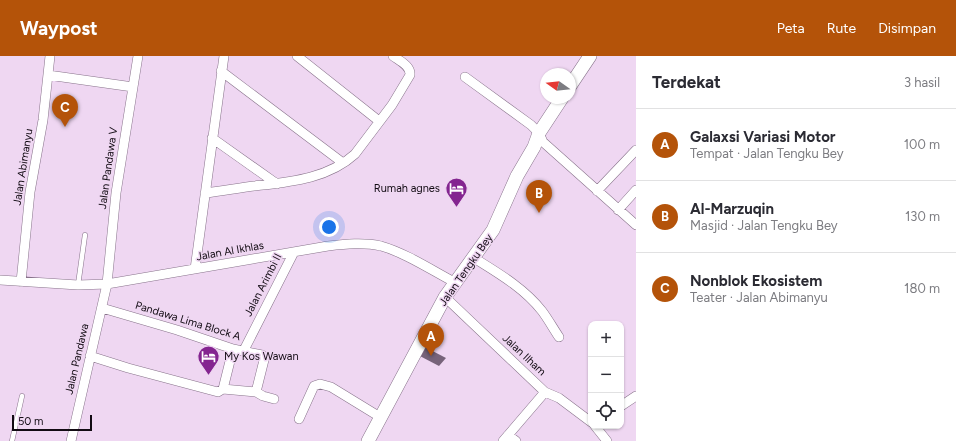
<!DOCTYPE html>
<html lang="id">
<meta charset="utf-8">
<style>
:root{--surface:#fff;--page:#f7f7f7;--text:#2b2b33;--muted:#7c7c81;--line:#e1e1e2;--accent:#b45309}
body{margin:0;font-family:Figtree,sans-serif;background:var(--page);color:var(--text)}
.controls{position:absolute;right:12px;bottom:12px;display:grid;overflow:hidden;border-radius:8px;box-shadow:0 1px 3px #0004}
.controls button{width:36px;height:36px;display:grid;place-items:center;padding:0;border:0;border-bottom:1px solid var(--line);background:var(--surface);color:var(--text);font:20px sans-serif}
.compass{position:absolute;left:540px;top:12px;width:36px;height:36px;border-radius:50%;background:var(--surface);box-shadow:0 1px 3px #0004;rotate:285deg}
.scale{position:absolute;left:12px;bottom:10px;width:80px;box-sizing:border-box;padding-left:4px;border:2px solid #120b13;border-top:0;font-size:11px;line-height:14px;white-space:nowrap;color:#120b13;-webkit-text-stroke:3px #efd7f2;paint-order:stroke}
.you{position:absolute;left:329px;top:171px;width:14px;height:14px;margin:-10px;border:3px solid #fff;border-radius:50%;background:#1a73e8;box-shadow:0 0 0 6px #1a73e833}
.badge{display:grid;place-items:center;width:26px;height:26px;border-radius:50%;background:var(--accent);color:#fff;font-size:13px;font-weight:700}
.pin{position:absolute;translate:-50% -33px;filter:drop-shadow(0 1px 2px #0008)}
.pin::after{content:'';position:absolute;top:21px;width:14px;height:12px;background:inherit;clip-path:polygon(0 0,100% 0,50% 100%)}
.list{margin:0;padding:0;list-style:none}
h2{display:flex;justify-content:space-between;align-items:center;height:52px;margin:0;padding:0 16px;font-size:17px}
h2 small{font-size:13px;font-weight:400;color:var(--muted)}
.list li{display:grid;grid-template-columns:26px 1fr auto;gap:12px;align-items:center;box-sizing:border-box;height:72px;padding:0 16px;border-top:1px solid var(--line)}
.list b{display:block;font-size:15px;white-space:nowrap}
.list p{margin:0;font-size:13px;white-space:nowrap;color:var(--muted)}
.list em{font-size:13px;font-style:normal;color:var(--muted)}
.icon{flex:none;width:22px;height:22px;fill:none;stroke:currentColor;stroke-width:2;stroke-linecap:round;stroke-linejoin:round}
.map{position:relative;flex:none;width:636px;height:385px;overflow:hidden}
header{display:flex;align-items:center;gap:24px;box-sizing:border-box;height:56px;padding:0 20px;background:var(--accent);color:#fff}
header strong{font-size:19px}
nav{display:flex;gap:22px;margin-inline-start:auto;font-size:14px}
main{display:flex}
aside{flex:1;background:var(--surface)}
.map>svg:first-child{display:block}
.building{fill:#77637a}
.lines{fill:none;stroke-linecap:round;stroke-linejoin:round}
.lane-casing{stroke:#88738b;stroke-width:5.5}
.street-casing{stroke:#88738b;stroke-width:10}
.secondary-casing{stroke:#88738b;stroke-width:14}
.lane{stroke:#fff;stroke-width:4.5}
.street{stroke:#fff;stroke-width:9}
.secondary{stroke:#fff;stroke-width:13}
.labels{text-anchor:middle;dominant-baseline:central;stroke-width:3;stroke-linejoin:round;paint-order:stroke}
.street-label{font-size:11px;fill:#120b13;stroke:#efd7f2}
.poi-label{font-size:11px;fill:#120b13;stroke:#efd7f2;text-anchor:end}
</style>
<header>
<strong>Waypost</strong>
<nav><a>Peta</a><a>Rute</a><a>Disimpan</a></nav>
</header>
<main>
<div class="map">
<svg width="636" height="385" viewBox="0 0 636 385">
<rect width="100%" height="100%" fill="#efd7f2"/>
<path class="building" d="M421,289l25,13 -7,8 -23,-12z"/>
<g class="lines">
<defs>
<path id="lane" d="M78,229l7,-50
M12,385l10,-45"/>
<path id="street" d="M297,0l82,65
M221,15l122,92
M48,19l85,12
M465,21l66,48 8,8 4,9 93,83
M212,82l65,46
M597,135l39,-41
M205,137c17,-2 33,-5 49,-7 35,-4 74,-7 101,-32l37,-49 18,-30c1,-9 -10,-14 -17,-19
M618,154l18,-20
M474,202c24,15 50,30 68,53 6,8 11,17 17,26
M195,213l29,-213
M0,224l78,5 29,-1 221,-38c17,-2 36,-4 53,0 25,7 52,25 75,37
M21,226l9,-90 13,-72 7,-64
M445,241l100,95 14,6 32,24
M102,252l75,22 56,19 29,6 2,5 -8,32
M244,294l50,-98
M90,300l38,12 90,24 5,-3 33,3 7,4 11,3
M223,333l10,-40
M621,350l15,-10
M299,363l15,-33 6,-2 11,3 49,30
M595,370l12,15
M508,379l8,6
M71,385l36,-157 9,-91 22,-137
M503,385l42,-49"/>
<path id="secondary" d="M570,30l20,-30
M368,385l77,-144 48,-67 24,-54 17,-29 5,-14 23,-35"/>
</defs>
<use href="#lane" class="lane-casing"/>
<use href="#street" class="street-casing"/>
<use href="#secondary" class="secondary-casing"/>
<use href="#lane" class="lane"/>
<use href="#street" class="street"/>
<use href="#secondary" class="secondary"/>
</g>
<defs>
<symbol id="hotel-pin" viewBox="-11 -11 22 30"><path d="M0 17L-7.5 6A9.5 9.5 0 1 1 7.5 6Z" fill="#842590" stroke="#efd7f2"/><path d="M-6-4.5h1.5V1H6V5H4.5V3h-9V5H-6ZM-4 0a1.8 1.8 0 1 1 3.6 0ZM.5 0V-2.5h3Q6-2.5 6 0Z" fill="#fff"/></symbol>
</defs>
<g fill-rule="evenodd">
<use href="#hotel-pin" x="444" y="120" width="25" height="34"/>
<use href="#hotel-pin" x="196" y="288" width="25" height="34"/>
</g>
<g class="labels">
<g class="street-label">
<text transform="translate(23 111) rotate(-81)">Jalan Abimanyu</text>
<text transform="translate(108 112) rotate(-82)">Jalan Pandawa V</text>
<text transform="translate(230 195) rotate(-10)">Jalan Al Ikhlas</text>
<text transform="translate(466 214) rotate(-55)">Jalan Tengku Bey</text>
<text transform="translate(263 229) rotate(-63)">Jalan Arimbi II</text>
<text transform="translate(188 265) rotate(17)">Pandawa Lima Block A</text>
<text transform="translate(524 299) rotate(43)">Jalan Ilham</text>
<text transform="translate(77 303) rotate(-77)">Jalan Pandawa</text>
</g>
<g class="poi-label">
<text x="440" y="132">Rumah agnes</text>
<text x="224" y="300" text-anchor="start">My Kos Wawan</text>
</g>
</g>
</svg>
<div class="controls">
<button>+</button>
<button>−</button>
<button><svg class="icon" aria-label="locate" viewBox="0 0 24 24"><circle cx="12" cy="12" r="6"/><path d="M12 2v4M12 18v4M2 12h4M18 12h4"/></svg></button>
</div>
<svg class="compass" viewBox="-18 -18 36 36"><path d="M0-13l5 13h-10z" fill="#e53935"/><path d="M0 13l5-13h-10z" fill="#7c7c81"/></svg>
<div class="scale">50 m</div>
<div class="you"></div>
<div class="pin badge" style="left:431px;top:300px">A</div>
<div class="pin badge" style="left:539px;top:157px">B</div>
<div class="pin badge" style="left:65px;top:71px">C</div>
</div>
<aside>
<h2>Terdekat<small>3 hasil</small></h2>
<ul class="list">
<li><span class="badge">A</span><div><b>Galaxsi Variasi Motor</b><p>Tempat · Jalan Tengku Bey</p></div><em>100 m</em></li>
<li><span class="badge">B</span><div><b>Al-Marzuqin</b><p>Masjid · Jalan Tengku Bey</p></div><em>130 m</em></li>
<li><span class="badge">C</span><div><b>Nonblok Ekosistem</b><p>Teater · Jalan Abimanyu</p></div><em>180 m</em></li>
</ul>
</aside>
</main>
